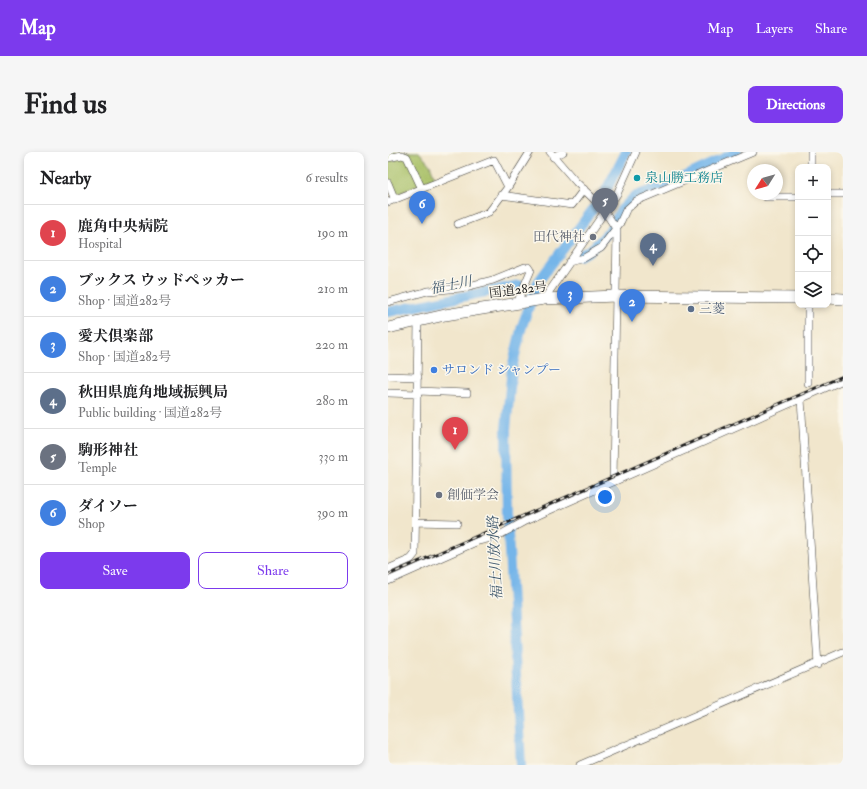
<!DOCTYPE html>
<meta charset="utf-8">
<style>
:root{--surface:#fff;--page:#f6f6f6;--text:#202124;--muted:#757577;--line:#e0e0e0;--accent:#7c3aed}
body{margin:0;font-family:"IM FELL Double Pica","Noto Serif JP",serif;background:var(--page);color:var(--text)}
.controls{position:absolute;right:12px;top:12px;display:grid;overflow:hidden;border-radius:8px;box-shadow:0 2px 6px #0003}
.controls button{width:36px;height:36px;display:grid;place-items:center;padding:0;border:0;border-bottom:1px solid var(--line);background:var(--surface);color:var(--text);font:20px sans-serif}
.compass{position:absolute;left:359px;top:12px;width:36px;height:36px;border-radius:50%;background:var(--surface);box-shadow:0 2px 6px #0003;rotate:233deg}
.you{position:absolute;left:217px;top:345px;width:14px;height:14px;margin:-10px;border:3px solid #fff;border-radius:50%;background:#1a73e8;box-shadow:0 0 0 6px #1a73e833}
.badge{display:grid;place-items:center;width:26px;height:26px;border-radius:50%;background:var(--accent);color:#fff;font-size:13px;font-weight:700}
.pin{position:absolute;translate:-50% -33px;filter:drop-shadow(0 1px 2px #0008)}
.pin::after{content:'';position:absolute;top:21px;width:14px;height:12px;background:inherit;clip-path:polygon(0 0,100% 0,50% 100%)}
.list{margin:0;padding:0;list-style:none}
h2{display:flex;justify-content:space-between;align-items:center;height:52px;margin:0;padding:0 16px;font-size:17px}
h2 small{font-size:13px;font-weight:400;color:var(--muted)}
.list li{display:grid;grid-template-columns:26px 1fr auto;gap:12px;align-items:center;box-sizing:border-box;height:56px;padding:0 16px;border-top:1px solid var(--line)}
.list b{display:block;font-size:15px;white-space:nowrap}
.list p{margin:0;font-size:13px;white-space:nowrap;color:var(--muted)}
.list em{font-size:13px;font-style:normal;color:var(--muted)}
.actions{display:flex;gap:8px;padding:12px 16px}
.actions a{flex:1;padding:9px 0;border:1px solid var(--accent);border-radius:8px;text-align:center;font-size:14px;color:var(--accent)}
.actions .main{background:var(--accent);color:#fff}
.icon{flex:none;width:22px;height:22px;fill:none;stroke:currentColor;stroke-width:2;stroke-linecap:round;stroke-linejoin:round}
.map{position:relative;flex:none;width:455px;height:613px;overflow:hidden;border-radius:8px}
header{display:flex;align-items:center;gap:24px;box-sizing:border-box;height:56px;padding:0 20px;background:var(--accent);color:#fff}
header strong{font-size:19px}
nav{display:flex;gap:22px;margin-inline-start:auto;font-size:14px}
.intro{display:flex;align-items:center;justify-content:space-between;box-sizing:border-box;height:96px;padding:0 24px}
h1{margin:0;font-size:28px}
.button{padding:10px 18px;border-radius:8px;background:var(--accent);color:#fff;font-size:14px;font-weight:700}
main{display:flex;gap:24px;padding:0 24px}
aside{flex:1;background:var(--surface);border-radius:8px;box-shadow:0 2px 6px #0003}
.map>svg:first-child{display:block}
.green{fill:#a8c066;stroke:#626e41}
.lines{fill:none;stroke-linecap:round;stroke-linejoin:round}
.river{stroke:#75b5e9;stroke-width:10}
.minor-casing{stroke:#3c3a36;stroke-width:8}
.trunk-casing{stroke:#3c3a36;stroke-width:12}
.minor{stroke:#fff;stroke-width:7}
.trunk{stroke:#fff;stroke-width:11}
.rail-casing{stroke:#1c1c1c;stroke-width:3}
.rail{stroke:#fbf7ec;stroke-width:1.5;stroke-dasharray:4.5;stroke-linecap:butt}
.culture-dot{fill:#0f9aa8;stroke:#fbf7ec;stroke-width:1.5}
.worship-dot{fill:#6b7280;stroke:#fbf7ec;stroke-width:1.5}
.service-dot{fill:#5c6f8a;stroke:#fbf7ec;stroke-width:1.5}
.shop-dot{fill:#3f7fe0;stroke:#fbf7ec;stroke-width:1.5}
.labels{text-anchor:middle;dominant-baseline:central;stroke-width:3;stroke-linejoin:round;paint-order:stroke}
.culture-label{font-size:13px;fill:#0d838f;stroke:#fbf7ec;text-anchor:start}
.worship-label{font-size:13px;fill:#5b616d;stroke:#fbf7ec;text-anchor:end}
.street-label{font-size:13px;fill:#1c1c1c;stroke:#fbf7ec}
.service-label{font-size:13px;fill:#4e5e75;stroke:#fbf7ec;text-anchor:start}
.shop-label{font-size:13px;fill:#366cbe;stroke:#fbf7ec;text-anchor:start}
.water-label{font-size:14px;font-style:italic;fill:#40596e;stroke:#fbf7ec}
</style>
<header>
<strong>Map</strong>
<nav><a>Map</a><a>Layers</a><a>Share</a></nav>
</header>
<div class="intro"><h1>Find us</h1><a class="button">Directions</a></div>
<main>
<aside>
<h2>Nearby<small>6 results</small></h2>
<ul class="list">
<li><span class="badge" style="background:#e0444e">1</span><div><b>鹿角中央病院</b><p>Hospital</p></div><em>190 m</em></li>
<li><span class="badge" style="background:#3f7fe0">2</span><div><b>ブックス ウッドペッカー</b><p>Shop · 国道282号</p></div><em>210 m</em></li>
<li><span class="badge" style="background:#3f7fe0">3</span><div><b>愛犬倶楽部</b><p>Shop · 国道282号</p></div><em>220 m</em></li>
<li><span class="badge" style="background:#5c6f8a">4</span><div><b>秋田県鹿角地域振興局</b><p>Public building · 国道282号</p></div><em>280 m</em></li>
<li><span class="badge" style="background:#6b7280">5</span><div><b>駒形神社</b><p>Temple</p></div><em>330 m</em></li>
<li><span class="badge" style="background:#3f7fe0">6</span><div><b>ダイソー</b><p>Shop</p></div><em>390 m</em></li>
</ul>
<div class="actions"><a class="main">Save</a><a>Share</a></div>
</aside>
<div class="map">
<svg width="455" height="613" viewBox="0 0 455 613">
<rect width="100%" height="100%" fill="#fbf7ec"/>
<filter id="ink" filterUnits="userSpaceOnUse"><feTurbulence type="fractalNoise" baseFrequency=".025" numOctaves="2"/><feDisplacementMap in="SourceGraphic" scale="8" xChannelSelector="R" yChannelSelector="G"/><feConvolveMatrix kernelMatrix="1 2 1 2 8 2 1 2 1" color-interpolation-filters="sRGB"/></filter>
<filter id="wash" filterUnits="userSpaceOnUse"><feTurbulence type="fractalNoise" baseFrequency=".012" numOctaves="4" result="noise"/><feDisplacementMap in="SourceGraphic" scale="16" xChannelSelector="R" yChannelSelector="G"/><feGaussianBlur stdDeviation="0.9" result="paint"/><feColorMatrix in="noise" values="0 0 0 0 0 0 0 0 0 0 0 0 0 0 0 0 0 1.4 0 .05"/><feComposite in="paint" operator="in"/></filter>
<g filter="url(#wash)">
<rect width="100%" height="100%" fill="#f1e6cc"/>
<path class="green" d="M6,0h25l11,13 5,13 -39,17 -8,-10v-31z"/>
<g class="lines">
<path class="river" d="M191,104l11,-6 9,-8 10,-11 12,-21 13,-13 46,-18 57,-27
M0,160l131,-27
M133,613l-14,-250 -1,-86 6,-61 10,-42 16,-44 65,-86 23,-44"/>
</g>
</g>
<g filter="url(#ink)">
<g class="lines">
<defs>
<path id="minor" d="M162,0l26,30 26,25 15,23 -4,252
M423,0v15
M165,5l10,-5
M0,6l14,-3 5,2 15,32
M0,31l7,17
M440,42h15
M113,43l71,10 12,-16
M378,45h32
M0,50l106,-42 14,27
M70,72l31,-12 19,-25 22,-35
M181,110l15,-4 17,-10 19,-25 6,-13 10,-9 117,-49
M156,147l73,-105 19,-42
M0,150l40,-11 33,-3 32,-8 32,-13h4l2,3 -14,33
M0,224l30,1
M420,231v-78
M30,239l49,2
M0,241l30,1
M413,247l17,266
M28,370l41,1
M0,417l23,-10 4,-5 3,-234
M0,429l90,-40 18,-4 29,-16 318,-141
M192,613l263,-113"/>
<path id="trunk" d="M440,146l15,1
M0,176l57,-13 99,-16 72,-3 182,2"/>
</defs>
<use href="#minor" class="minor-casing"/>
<use href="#trunk" class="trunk-casing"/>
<use href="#minor" class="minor"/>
<use href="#trunk" class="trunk"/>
<defs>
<path id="rail" d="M0,423l455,-199"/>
</defs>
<use href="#rail" class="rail-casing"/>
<use href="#rail" class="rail"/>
</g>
</g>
<circle class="culture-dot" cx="249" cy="26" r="4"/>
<g class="worship-dot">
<circle cx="205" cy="85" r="4"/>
<circle cx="51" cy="343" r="4"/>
</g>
<circle class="service-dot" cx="303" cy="157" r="4"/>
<circle class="shop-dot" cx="46" cy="218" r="4"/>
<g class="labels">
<g class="culture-label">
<text x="257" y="26">泉山勝工務店</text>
</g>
<g class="worship-label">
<text x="197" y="85">田代神社</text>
<text x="59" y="343" text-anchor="start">創価学会</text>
</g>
<g class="street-label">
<text transform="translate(130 138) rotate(-7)">国道282号</text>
</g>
<g class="service-label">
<text x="311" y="157">三菱</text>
</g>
<g class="shop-label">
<text x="54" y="218">サロンド シャンプー</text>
</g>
<g class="water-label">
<text transform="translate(63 133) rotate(-11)">福士川</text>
<text transform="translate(107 406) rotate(-93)">福士川放水路</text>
</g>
</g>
</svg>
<div class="controls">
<button>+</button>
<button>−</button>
<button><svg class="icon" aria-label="locate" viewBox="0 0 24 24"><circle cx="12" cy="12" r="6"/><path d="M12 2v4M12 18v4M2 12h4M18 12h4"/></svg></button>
<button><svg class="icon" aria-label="layers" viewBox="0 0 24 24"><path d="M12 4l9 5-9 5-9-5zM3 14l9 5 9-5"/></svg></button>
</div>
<svg class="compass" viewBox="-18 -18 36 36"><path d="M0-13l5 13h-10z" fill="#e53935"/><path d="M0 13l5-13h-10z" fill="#757577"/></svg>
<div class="you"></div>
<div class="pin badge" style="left:67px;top:298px;background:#e0444e">1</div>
<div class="pin badge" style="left:244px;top:170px;background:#3f7fe0">2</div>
<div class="pin badge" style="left:182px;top:162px;background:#3f7fe0">3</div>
<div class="pin badge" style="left:265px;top:114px;background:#5c6f8a">4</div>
<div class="pin badge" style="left:217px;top:69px;background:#6b7280">5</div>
<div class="pin badge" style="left:34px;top:72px;background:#3f7fe0">6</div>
</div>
</main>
